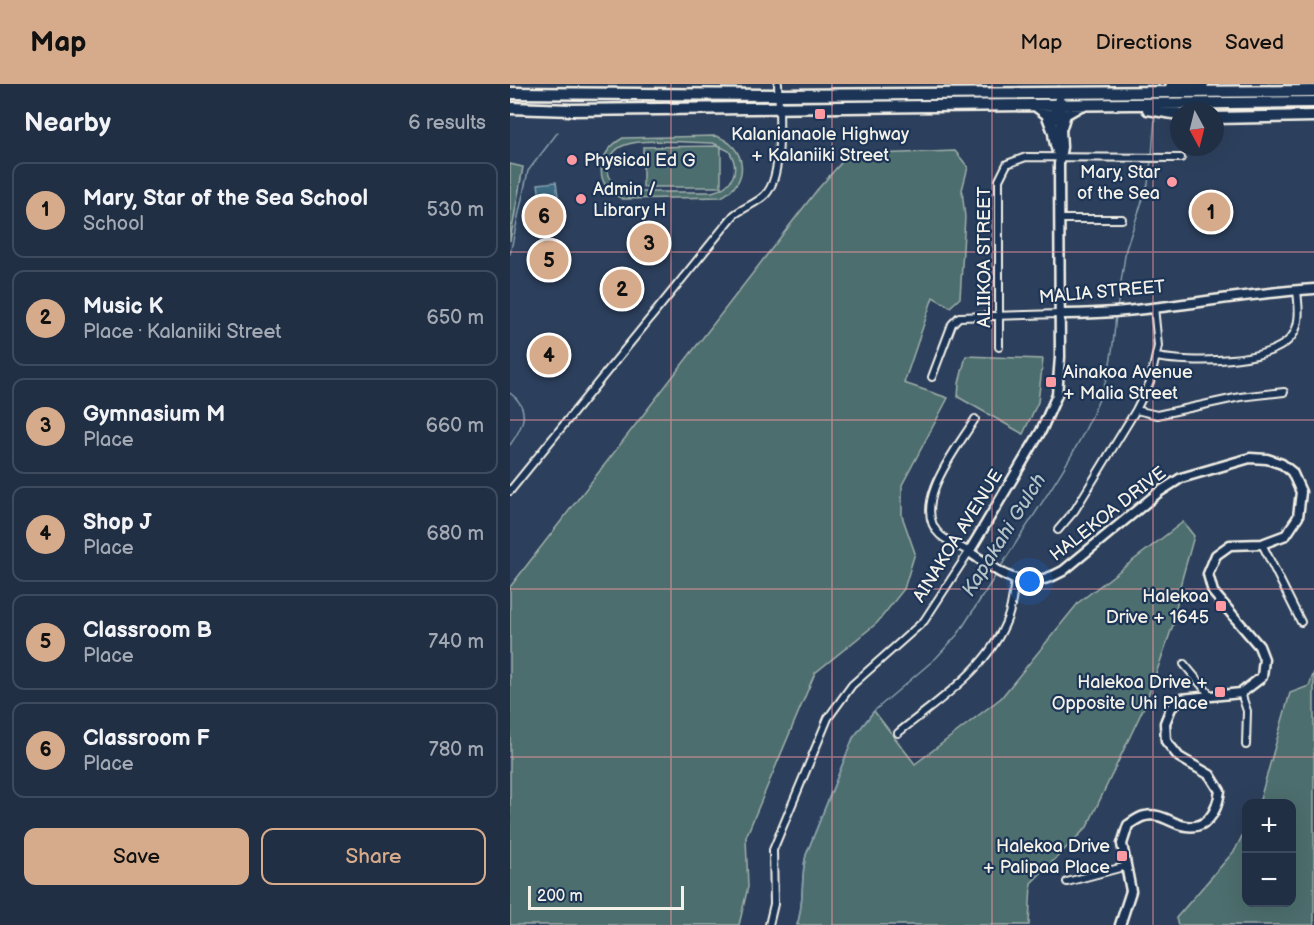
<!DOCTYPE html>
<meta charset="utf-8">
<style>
:root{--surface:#212f45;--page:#29374c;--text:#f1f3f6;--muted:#a2a9b3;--line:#3e4a5e;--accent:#d6ab8b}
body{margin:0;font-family:"Balsamiq Sans",sans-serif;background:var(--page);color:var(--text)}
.controls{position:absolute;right:18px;bottom:18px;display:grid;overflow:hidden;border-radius:12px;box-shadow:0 6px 24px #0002}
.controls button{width:54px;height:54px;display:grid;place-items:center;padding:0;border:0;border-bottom:2px solid var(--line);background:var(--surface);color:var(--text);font:30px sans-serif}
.compass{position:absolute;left:660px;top:18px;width:54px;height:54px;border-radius:50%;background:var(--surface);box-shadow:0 6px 24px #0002;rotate:173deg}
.scale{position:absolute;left:18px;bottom:15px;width:156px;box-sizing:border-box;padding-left:6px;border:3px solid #f4f1e8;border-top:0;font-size:16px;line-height:21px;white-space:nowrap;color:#f4f1e8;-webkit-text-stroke:4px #1d3557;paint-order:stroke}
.you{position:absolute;left:520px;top:498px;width:21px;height:21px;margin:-15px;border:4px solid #fff;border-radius:50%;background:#1a73e8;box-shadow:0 0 0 9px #1a73e833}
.badge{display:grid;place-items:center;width:39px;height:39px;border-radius:50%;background:var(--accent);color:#111;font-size:20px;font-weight:700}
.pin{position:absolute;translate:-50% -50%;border:3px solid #fff;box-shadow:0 2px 6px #0006}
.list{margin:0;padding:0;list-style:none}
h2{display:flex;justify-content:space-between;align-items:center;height:78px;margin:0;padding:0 24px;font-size:26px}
h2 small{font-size:20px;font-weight:400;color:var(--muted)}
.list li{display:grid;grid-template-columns:39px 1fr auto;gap:18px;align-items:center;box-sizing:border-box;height:96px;margin:0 12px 12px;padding:0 12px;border:2px solid var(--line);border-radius:12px}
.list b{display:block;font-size:22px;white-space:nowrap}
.list p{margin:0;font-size:20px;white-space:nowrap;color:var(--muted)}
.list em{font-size:20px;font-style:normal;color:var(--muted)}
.actions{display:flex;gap:12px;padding:18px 24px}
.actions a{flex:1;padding:14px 0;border:2px solid var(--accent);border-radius:12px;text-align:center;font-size:21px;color:var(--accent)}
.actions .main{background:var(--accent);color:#111}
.map{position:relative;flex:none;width:804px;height:841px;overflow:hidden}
header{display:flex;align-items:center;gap:36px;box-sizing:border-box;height:84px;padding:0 30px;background:var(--accent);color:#111}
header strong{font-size:28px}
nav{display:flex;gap:33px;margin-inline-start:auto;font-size:21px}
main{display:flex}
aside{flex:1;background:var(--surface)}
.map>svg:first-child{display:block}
.green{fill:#4d6e6e;stroke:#a0b0ab;stroke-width:1.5;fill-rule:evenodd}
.water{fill:#3e6a84;stroke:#87a0ac;stroke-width:1.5}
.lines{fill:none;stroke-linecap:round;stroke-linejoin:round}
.stream{stroke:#87a0ac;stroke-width:1.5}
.street-casing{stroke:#f4f1e8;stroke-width:10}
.secondary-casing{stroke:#f4f1e8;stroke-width:13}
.highway-casing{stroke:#f4f1e8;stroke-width:15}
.street{stroke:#1d3557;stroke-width:6}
.secondary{stroke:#1d3557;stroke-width:8}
.highway{stroke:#1d3557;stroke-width:10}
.grid{fill:none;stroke:#ff9aa2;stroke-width:1.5;stroke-opacity:0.55}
.poi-dot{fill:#ff9aa2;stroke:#1d3557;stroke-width:2}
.labels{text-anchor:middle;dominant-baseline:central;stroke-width:4.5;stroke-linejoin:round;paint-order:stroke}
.poi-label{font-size:18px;fill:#f4f1e8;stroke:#1d3557;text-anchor:end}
.street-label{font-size:18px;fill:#f4f1e8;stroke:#1d3557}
.water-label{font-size:20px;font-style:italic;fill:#b4c2c5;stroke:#1d3557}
</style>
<header>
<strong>Map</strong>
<nav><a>Map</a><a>Directions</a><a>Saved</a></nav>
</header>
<main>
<aside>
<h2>Nearby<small>6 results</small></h2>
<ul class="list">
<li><span class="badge">1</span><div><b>Mary, Star of the Sea School</b><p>School</p></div><em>530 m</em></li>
<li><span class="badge">2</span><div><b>Music K</b><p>Place · Kalaniiki Street</p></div><em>650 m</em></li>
<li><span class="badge">3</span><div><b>Gymnasium M</b><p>Place</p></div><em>660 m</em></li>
<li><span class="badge">4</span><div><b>Shop J</b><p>Place</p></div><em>680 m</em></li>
<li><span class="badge">5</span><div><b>Classroom B</b><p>Place</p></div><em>740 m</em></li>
<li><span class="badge">6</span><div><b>Classroom F</b><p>Place</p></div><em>780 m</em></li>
</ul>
<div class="actions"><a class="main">Save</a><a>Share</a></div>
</aside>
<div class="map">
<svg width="804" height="841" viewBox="0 0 804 841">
<rect width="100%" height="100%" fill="#2c3f5c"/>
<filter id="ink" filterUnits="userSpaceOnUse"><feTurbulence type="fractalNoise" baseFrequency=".0167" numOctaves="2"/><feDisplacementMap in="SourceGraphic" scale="12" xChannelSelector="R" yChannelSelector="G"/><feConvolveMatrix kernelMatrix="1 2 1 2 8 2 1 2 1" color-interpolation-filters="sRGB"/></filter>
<g filter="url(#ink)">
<path class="green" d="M500,13l5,2 -180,3 6,-3z
M206,52c31,10 35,47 5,61l-98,2c-31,-12 -27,-47 0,-61zM203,59l16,8c12,19 4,36 -17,41h-84c-11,-4 -19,-10 -20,-22 -1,-11 7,-22 17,-25 19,-7 66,-2 88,-2z
M211,62v41h-78v-40z
M445,67l13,16 -6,23 3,27 -5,81 -10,9 -17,-10 -29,86 44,15 -46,87v31l13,37 -11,36 -27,34 -62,50 -69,164 2,50 -9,38h-229v-338l307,-397 31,-35z
M0,80l13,3 -13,74z
M456,272l77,3 -5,43 -15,32 -65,-37 1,-14z
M673,438l11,14 -14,50 -6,36 -29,83 -58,122 -56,56 -2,42h-232c8,-23 3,-47 9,-70l47,-117 21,-27 41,53 86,-66 78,-96z
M804,588v253h-136l-2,-7 59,-68 11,-22v74h46v-98l-33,-1 31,-110 19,-7z"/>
<path class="water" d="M46,98l2,14 -18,2 -2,-14z"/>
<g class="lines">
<path class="stream" d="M642,71l3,-38
M0,170l18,-83 30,-39
M607,225l9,-60 22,-65 3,-24
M0,309c22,16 13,34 0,52
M490,484c36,-59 83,-119 105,-185 7,-22 9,-46 11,-69
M287,841c8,-23 3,-47 9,-70l47,-117 21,-27 62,-53 22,-24 38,-59"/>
<defs>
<path id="street" d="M549,135h63
M489,263v-167l8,-16 19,-7 155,1
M647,273c31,6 123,8 138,-26 6,-13 3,-28 2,-41
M422,293l20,-53 7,-7 100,-3
M626,326l21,5 83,-18 44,-5
M0,407l224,-276c9,-7 23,-12 31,-20 19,-18 14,-86 13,-111
M548,446l17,-20 61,-100 14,-28 8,-36 -4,-39
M752,460l39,78
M674,580l25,30
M731,609l6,18 -1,34
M388,649c40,-33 91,-64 110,-116 4,-11 5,-24 7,-36
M557,798l60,-16
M259,841l5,-21 -1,-54 55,-132 24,-33 72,-64 45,-69c-9,-6 -21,-10 -29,-17 -31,-30 19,-89 35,-116"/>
<path id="secondary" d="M549,8l3,55 -3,17 1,193 -3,38 -16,36 -72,121c34,22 53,42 94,19l96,-79 22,-14 69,-20 17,1 15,5 10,8 9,20 -3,25 -12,18 -24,9 -32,1 -14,10 -8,19 5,18 46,54 5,13 -2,18 -21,16 -60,6 -10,9 -6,15 1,18 13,16 31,18 10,16c-3,21 -13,41 -39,34 -13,-4 -21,-12 -36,-9 -6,1 -12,6 -17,9l-6,19 9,47 -11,34
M547,20c-8,15 -4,38 2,53
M549,230c85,1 170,-20 255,-25"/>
<path id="highway" d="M661,3l32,-3
M0,9l268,2 536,-4
M525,21l12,9 7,18
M0,24l61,2 743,-8
M638,25l31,5
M705,34l99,-2
M551,43l4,-13 14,-8"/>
</defs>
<use href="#street" class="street-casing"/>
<use href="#secondary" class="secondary-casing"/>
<use href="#highway" class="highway-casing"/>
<use href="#street" class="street"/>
<use href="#secondary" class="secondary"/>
<use href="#highway" class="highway"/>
</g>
</g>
<path class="grid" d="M161,0v841M322,0v841M482,0v841M643,0v841M0,168h804M0,336h804M0,505h804M0,673h804"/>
<g class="poi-dot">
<rect x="304" y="24" width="12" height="12" rx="3"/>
<circle cx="62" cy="76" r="6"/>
<circle cx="662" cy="98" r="6"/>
<circle cx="71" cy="115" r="6"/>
<rect x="535" y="292" width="12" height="12" rx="3"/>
<rect x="705" y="516" width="12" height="12" rx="3"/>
<rect x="704" y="602" width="12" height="12" rx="3"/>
<rect x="606" y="766" width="12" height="12" rx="3"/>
</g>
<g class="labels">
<g class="poi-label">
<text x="310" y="50" text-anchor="middle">Kalanianaole Highway<tspan x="310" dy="21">+ Kalaniiki Street</tspan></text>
<text x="74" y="76" text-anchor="start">Physical Ed G</text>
<text x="650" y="88">Mary, Star<tspan x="650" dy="21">of the Sea</tspan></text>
<text x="83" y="105" text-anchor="start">Admin /<tspan x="83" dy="21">Library H</tspan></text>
<text x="553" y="288" text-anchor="start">Ainakoa Avenue<tspan x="553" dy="21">+ Malia Street</tspan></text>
<text x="699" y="512">Halekoa<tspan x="699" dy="21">Drive + 1645</tspan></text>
<text x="698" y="598">Halekoa Drive +<tspan x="698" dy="21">Opposite Uhi Place</tspan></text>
<text x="600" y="762">Halekoa Drive<tspan x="600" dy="21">+ Palipaa Place</tspan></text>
</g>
<g class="street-label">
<text transform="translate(474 173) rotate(-90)">ALIIKOA STREET</text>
<text transform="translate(592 208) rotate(-5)">MALIA STREET</text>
<text transform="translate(598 430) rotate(-38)">HALEKOA DRIVE</text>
<text transform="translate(448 452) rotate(-58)">AINAKOA AVENUE</text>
</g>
<g class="water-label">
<text transform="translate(494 451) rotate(-58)">Kapakahi Gulch</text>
</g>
</g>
</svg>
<div class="controls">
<button>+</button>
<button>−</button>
</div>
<svg class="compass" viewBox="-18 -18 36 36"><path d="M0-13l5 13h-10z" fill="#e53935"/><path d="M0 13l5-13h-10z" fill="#a2a9b3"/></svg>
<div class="scale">200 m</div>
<div class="you"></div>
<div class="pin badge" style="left:701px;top:128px">1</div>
<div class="pin badge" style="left:112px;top:205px">2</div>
<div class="pin badge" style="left:139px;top:159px">3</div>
<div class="pin badge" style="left:39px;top:271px">4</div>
<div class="pin badge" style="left:39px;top:176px">5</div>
<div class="pin badge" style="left:34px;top:132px">6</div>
</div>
</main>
